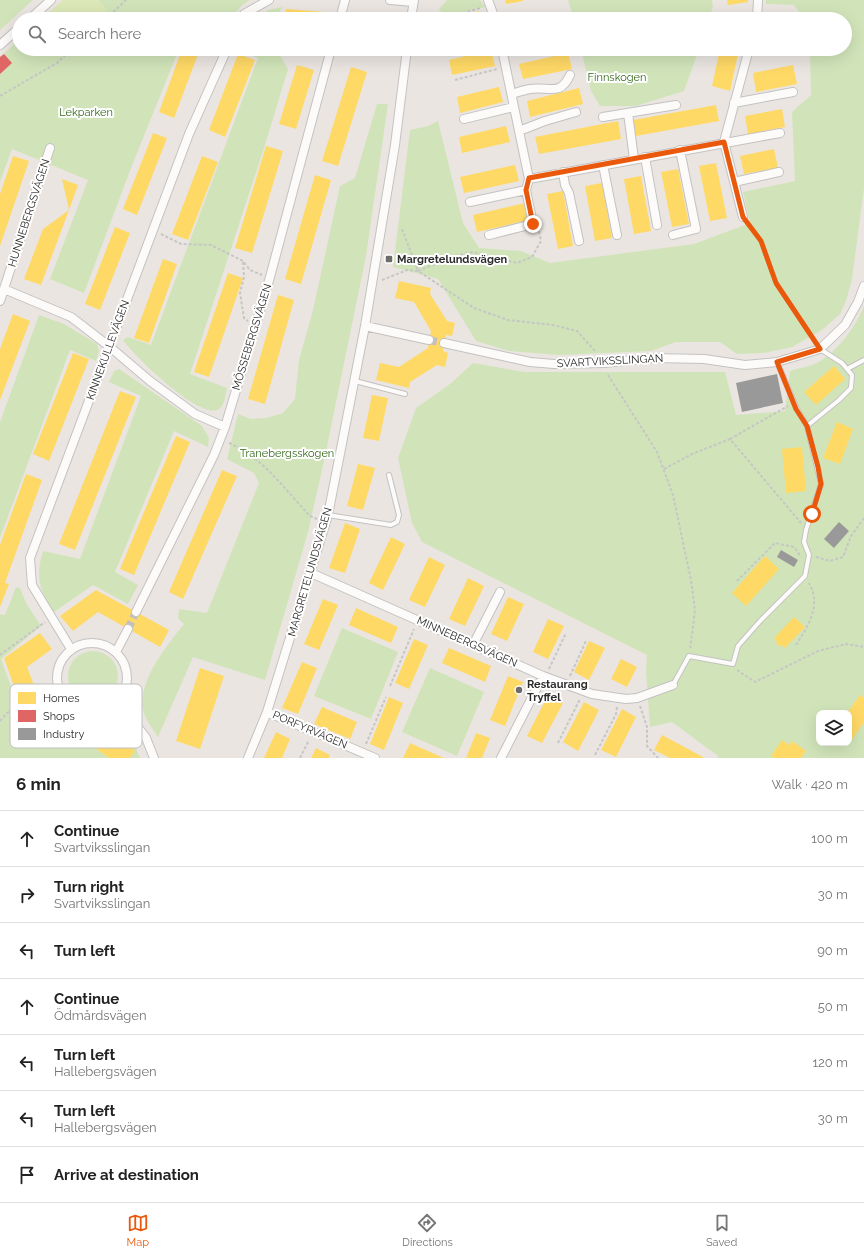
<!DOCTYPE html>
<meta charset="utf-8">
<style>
:root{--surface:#fff;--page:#f2f2f2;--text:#222;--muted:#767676;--line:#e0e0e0;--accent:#ea580c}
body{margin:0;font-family:Raleway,sans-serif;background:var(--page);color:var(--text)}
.controls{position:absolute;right:12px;bottom:12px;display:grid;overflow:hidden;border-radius:8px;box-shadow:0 4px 16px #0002}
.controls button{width:36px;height:36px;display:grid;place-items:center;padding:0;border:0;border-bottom:1px solid var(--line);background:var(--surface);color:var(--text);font:20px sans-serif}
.stop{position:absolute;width:12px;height:12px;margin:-9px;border:3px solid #ea580c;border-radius:50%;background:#fff}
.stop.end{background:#ea580c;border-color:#fff;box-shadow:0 1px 4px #0008}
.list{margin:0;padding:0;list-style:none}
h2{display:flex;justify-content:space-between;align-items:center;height:52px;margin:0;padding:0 16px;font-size:17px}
h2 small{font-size:13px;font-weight:400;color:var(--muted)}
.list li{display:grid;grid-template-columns:26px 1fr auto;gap:12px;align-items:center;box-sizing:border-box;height:56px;padding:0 16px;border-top:1px solid var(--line)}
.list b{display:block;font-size:15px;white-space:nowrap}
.list p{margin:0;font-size:13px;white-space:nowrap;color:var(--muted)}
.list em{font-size:13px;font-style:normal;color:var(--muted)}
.icon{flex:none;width:22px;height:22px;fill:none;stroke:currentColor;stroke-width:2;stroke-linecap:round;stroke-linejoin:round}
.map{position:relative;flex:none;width:864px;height:758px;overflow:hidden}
.search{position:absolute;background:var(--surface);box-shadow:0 4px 16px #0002;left:12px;right:12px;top:12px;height:44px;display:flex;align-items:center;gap:10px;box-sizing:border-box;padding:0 14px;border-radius:22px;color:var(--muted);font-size:15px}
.sheet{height:444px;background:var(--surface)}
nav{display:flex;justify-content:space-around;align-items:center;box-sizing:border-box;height:56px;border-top:1px solid var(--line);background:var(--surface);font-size:11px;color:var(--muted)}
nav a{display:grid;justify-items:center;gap:2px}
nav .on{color:var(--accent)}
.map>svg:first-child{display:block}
.green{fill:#d1e4b9;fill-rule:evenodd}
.pitch{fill:#dce8b7}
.homes{fill:#ffd966}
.shops{fill:#e06666}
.industry{fill:#999}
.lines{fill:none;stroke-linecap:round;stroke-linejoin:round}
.street-tunnel{stroke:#c4c0bc;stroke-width:8;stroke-dasharray:8 4;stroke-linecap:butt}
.lane-casing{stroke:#c3c2c2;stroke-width:6}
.street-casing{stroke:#c3c2c2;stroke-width:10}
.path{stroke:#c6c6c6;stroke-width:2;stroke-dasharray:3 2;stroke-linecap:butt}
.lane{stroke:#fcfbfa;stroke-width:4}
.street{stroke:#fcfbfa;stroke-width:8}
.route{stroke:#ea580c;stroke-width:5}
.poi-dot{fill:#6e6c6a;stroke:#fff;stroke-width:1.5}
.labels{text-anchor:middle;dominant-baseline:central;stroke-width:4;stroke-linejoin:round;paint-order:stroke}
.park-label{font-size:11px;fill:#34691a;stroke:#fff}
.street-label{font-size:11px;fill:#2b2b2b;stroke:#fff}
.poi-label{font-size:11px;font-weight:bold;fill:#2b2b2b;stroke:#fff;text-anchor:start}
.key{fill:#fff;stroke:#bfbfbf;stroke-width:1}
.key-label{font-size:11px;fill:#2b2b2b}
</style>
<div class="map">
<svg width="864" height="758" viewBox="0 0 864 758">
<rect width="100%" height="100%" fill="#eae5e0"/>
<path class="green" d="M0,0h33l-33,30z
M63,0h187l-8,5 -12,14h-188z
M447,0h33l5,7 -40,9 -6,-7z
M568,0h144l1,6 -4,13h-135z
M766,0h98v188l-12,91 -6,22 -6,13 -18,16 -30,17 -28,6 -27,1 -17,-12h-44l-25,9 -91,4 -51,-4 -33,-10 -38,-62 -45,-12 17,-137 18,-4 10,-5 25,102 16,25 42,3 29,12 144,-19 56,-21 -7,-31 52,-11 -3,-69 19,-17 -1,-46h35v-30h-41l-10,-14 -28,-1z
M282,7l-6,12h-21l13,-9z
M19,40v9h160l-48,119 -47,125 -34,-14 38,-99 -76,-31 -12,33v-125z
M237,49h39l12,20 -23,76 -75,229 37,14c-2,7 -2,20 -10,22 -20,7 -82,-53 -94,-70l5,-3 23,8 107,-287z
M581,49h118l-15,42 -48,15h-36l-9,-15z
M377,104h11l-22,152 -42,205 -16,71 -43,148 -72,-23 -35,80c-4,-7 -12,-16 -14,-24 -9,-29 23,-68 40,-89l-6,-6 1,-9 28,4 52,-130 -5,-10 -27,-14 11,-45 13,5 15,-1 17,-5 12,-14 4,-39 14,-50 27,-124 15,-8z
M864,306v452h-147l1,-2 -46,-34 -22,5 -4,-55 1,-17 -225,-113 -10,-19 -14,-65 18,-50 34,-24 23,-21 51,9h201l11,43 49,-4 5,-40c8,-3 19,-4 27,-8 21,-12 38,-35 47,-57zM819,713h30v30h-30z
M39,315l25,9 33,20 2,7 -3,10 -26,-11 -70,188v-116z
M119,369l83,57 7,12 -1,9 -34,-16 -59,141 23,13 -10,19 -35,-19 -39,27c-15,-23 -19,-35 -11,-61l37,8 61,-163 -32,-14 5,-11z
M16,587l4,1 6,15 15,23 -40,33 31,85 25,-10 -11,-28 12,-5c3,4 6,9 10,12 5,4 14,5 21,5 30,3 41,12 51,40h-140v-144l5,1z
M342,628l56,24 -27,67 -57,-23z
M68 676a25 25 0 1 1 50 0a25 25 0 1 1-50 0Z
M430,668l54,24 -27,64 -55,-24z"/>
<path class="pitch" d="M63,0h35l10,10 -10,9h-56z"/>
<path class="homes" d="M505,0h18v1l-17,3z
M727,0h21v2l-20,3z
M286,9l39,3v7h-40z
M479,11l2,8h-30v-1z
M357,12l40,3 -1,4h-40z
M182,49h18l-26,69 -15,-6z
M720,49h19l-9,42 -18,-5z
M491,50l4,16 -43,9 -3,-15z
M568,53l4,16 -49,10 -4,-15z
M238,54l17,6 -30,77 -16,-7z
M297,65l17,5 -18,59 -17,-5z
M793,65l4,19 -41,8 -3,-19z
M351,67l16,5 -29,94 -16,-5z
M499,87l4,15 -43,11 -3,-16z
M579,88l4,16 -53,13 -3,-16z
M716,105l3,16 -83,15 -3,-16z
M782,109l3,18 -37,7 -3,-18z
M618,121l3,18 -82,15 -4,-17z
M506,126l4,16 -48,11 -3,-16z
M153,133l14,5 -30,77 -14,-6z
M266,146l17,5 -31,102 -17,-5z
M774,149l4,19 -34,6 -4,-18z
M13,156l16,5 -29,85v-52z
M202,156l16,6 -30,78 -16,-6z
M716,163l11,55 -17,3 -11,-55z
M515,165l4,16 -55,12 -4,-16z
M678,169l11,55 -17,3 -11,-55z
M315,175l16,5 -30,104 -16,-5z
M641,176l10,55 -17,3 -10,-55z
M62,179l16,6 -9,25 -28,75 -17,-6 19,-50 26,-19z
M602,183l10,55 -17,3 -10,-55z
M563,191l10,55 -15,3 -11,-55z
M525,203l4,17 -52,12 -4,-17z
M115,227l15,6 -30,77 -15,-6z
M163,259l14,5 -28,79 -15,-5z
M228,273l15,5 -34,99 -15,-5z
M399,281l32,7 -1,6 17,27 8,2 -3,13 -6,-1 -2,8 -1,8 5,2 -3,14 -8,-2 -27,17 -1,6 -33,-8 4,-17 19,4 29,-19 3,-17 -17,-29 -19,-4z
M278,295l16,5 -29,104 -17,-5z
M13,314l17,7 -30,79v-51z
M73,353l16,6 -40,102 -16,-7z
M834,366l11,13 -29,26 -12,-13z
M120,391l16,6 -61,153 -16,-6z
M372,395l16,3 -9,43 -16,-3z
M837,422l16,7 -13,35 -17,-6z
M176,436l14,6 -56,133 -14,-6z
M802,447l4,44 -20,2 -4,-44z
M358,464l17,4 -12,42 -16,-4z
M222,470l15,6 -54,123 -14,-7z
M26,474l16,6 -37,103 4,1 -9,23v-62z
M345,523l15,6 -15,44 -16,-5z
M391,537l14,7 -22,46 -14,-7z
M765,556l14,13 -33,37 -14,-13z
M429,557l16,8 -20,42 -16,-7z
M468,578l16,8 -19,40 -16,-7z
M96,590l73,40 -9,17 -62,-35 -25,19 -13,-15z
M508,597l16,7 -17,37 -16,-7z
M323,599l15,6 -19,45 -15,-6z
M356,608l42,19 -7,16 -42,-18z
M794,617l11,10 -20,21 -3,-3 -1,2 -5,-4 1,-2 -3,-3z
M548,619l16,7 -16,33 -15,-7z
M40,633l12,16 -25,18 25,66 -19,7 -29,-82z
M414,639l14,6 -19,44 -14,-6z
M589,641l16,7 -16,32 -15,-8z
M449,648l42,18 -6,16 -43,-19z
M621,659l16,8 -10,20 -16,-8z
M302,662l15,6 -19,46 -16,-6z
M200,668l24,8 -24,73 -24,-8z
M508,676l15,6 -18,44 -15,-6z
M548,695l15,8 -21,40 -15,-7z
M860,695l4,3v24l-13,19 -2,-2v-26h-2z
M389,697l14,6 -19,47 -14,-6z
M584,702l15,8 -21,41 -15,-9z
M322,707l35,15 -7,17 -36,-15z
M622,709l14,8 -20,40 -15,-7z
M104,728l31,23 -5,7h-21l-18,-13z
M276,732l14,7 -8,19h-18z
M476,733l14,5 -8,20h-16z
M662,735l41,22v1h-33l-16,-8z
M782,740l7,5 3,-4 14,10 -5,7h-27l-3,-2z
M410,743l18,8 16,7h-41z
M316,748l14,7 -1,3h-18z"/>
<path class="shops" d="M4,54l8,9 -12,11v-17z"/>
<path class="industry" d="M777,374l6,29 -41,9 -6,-29z
M839,522l10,9 -15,17 -10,-9z
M781,550l17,10 -4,7 -17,-10z"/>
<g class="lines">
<path class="street-tunnel" d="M429,340l15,3
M128,629l8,-17"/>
<defs>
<path id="lane" d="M847,369l17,-9
M355,381l50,13
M807,426l32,-26 12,-12 1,-13 -10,-12 -22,-14
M328,515l63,10 6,-3 2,-7 -10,-40
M673,685l16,-29 44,8 5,-18 23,-26 44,-44 4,-21 -5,-13 2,-12 15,-46 -14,-58 -10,-17 -20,-47"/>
<path id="street" d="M390,0l23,2
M488,0l7,19
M30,19l21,-19
M241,19l3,-5 25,-14
M340,19l5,-19
M411,19l3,-19
M757,19l35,-1
M757,19l1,-19
M0,45l19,-17
M502,49l27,130 251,-46
M512,94c6,-2 12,-4 18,-5 19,-3 30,8 40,-14
M734,103l59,-11
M628,113l6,46
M603,117l73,-12
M464,119l50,-12
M519,131l26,-10 31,-9
M645,157l12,68
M603,165l14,70
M563,172l2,13 4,8 10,48
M734,182l45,-10
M470,202l56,-12
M743,217l-19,-75 25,-93
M489,235l44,-11 -7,-34 3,-11
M673,235l23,-6 -16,-79
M4,289l67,28 39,30 40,34 45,33 30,13
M0,301l50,-153
M365,326l64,14
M444,343l86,19 24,2 50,-1 50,-5 50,1 41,6 32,-3 43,-13 25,-24 13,-23 6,-16
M311,573l232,103 49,18 34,5 11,-1 36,-13
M136,612l78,-157 11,-28 45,-150 61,-228
M57 678a35 35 0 1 1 70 0a35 35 0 1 1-70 0Z
M473,645l27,-53
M71,649l-39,-64 -2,-27 159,-424 38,-85
M116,652l12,-23
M118,701l28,37 8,20
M267,712l108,46
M248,758l19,-46 61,-197 37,-189 30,-181 12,-96
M501,758l42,-82"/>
</defs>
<use href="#lane" class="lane-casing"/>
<use href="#street" class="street-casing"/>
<path class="path" d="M453,16l28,-8
M106,19l20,-19
M455,80l42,-11
M0,96l57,-33 15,-14
M748,224l13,17 15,42 39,58
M402,229l16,42 36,-15 19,-4 44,11 15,-6 9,-16 -2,-10
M161,234l20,10 30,1 32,16 7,9 12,5
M243,262l1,15 -4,16 4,25 4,3
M382,280l25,-10 11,1 56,37 34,12 45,5 24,6 19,21
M608,375l49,77 16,43 18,85 4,30 -5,40
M730,439l58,-33
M229,443c33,13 57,48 81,73l7,3
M664,469l28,-15 38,-15 71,84
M816,557l14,4 13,-4 8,-21 13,-18
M737,581l38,-38 19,4 7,10
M796,645c12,-19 26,-40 13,-62
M0,655l45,-33
M549,669l17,-36
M737,670l18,12 63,-31 28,-7 18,3
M570,676l16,-35
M390,686l24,-57
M43,696l15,-10
M640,706l7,21v19l11,12
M0,721l7,-8 13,-7
M558,743l22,-44
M366,744l20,-47
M595,755l21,-41 1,-7
M300,758l9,-18"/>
<use href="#lane" class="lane"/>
<use href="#street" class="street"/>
</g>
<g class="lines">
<path class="route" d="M533,224l-7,-34 3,-12 195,-36 19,75 18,24 15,42 44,66 -43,13 19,47 11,17 11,41 3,17 -9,30"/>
</g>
<g class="poi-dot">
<rect x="385" y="255" width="8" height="8" rx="2"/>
<circle cx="519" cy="690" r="4"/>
</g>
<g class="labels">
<g class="park-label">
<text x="617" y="77">Finnskogen</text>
<text x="86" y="112">Lekparken</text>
<text x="287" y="453">Tranebergsskogen</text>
</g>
<g class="street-label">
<text transform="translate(29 213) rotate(-72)">HUNNEBERGSVÄGEN</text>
<text transform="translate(252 337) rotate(-73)">MÖSSEBERGSVÄGEN</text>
<text transform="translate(108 350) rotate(-70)">KINNEKULLEVÄGEN</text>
<text transform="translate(610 361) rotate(-3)">SVARTVIKSSLINGAN</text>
<text transform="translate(310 572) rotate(-74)">MARGRETELUNDSVÄGEN</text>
<text transform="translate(467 642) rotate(24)">MINNEBERGSVÄGEN</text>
<text transform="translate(310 730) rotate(23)">PORFYRVÄGEN</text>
</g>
<g class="poi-label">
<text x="397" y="259">Margretelundsvägen</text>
<text x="527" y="684">Restaurang<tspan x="527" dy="13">Tryffel</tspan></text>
</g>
</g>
<rect x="10" y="684" width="132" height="64" rx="6" class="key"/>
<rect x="18" y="692" width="18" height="12" fill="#ffd966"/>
<rect x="18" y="710" width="18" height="12" fill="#e06666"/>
<rect x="18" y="728" width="18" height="12" fill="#999"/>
<g class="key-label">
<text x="43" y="702">Homes</text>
<text x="43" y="720">Shops</text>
<text x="43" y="738">Industry</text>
</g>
</svg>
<div class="controls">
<button><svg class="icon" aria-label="layers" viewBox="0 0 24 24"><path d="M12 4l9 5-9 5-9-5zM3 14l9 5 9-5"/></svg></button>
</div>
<div class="stop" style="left:812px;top:514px"></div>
<div class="stop end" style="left:533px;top:224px"></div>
<div class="search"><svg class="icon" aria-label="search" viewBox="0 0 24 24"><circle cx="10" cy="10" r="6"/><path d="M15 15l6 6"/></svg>Search here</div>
</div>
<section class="sheet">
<h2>6 min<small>Walk · 420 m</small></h2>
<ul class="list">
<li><svg class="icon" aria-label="ahead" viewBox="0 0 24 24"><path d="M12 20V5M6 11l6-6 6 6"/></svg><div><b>Continue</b><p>Svartviksslingan</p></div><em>100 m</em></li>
<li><svg class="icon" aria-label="right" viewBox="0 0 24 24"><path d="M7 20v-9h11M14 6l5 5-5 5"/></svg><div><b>Turn right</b><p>Svartviksslingan</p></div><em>30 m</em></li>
<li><svg class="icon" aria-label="left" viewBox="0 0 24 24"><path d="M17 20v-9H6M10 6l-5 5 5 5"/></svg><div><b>Turn left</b></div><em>90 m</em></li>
<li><svg class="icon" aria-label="ahead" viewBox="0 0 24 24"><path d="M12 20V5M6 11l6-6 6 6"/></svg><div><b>Continue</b><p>Ödmårdsvägen</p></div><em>50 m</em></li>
<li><svg class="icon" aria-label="left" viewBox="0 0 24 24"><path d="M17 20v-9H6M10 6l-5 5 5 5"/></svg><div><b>Turn left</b><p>Hallebergsvägen</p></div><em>120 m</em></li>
<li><svg class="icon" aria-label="left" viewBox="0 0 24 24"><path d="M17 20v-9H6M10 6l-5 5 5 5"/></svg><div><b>Turn left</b><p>Hallebergsvägen</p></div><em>30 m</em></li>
<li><svg class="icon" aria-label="arrive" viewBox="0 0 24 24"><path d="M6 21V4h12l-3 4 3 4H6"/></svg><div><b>Arrive at destination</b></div></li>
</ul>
</section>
<nav>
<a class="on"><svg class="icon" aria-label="map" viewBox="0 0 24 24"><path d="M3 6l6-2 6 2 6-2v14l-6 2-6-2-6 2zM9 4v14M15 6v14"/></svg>Map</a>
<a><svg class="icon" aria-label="directions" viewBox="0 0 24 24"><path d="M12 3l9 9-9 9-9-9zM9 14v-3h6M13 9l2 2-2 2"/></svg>Directions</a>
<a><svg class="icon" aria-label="saved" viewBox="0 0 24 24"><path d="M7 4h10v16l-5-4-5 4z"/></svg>Saved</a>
</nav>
